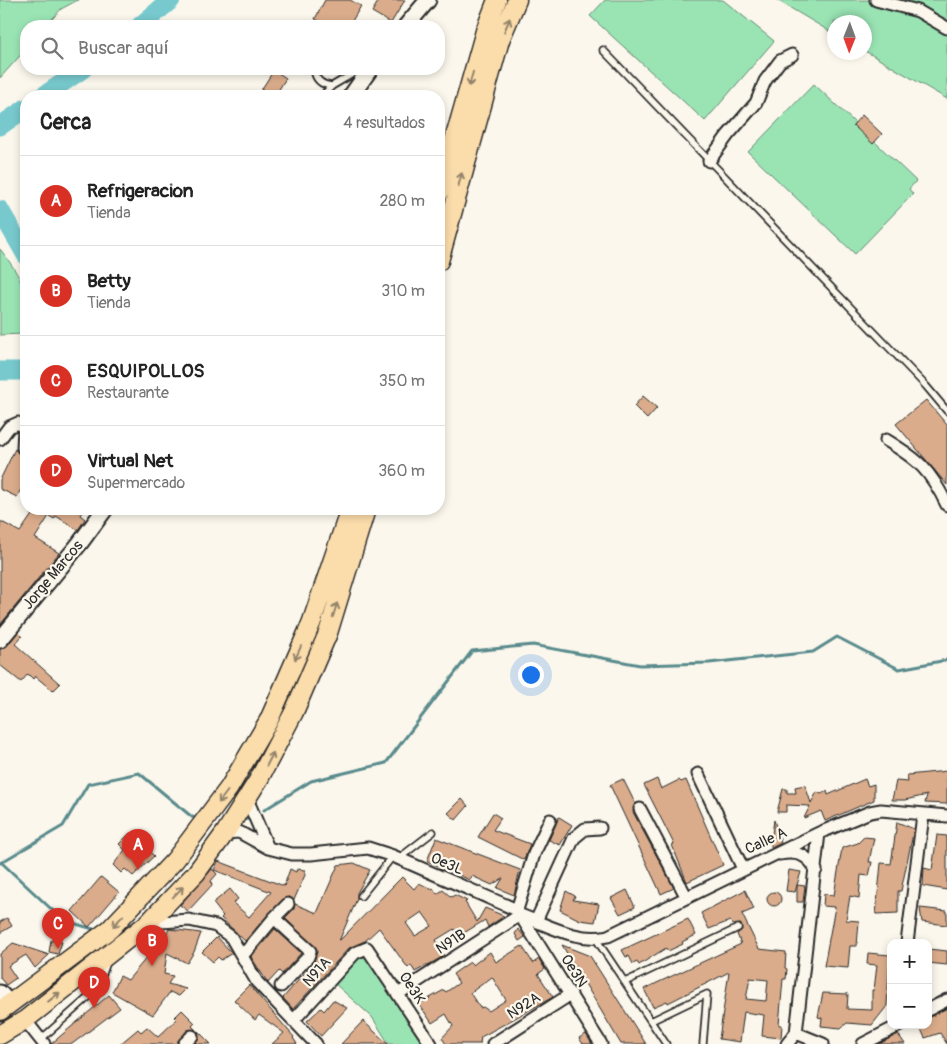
<!DOCTYPE html>
<html lang="es">
<meta charset="utf-8">
<style>
:root{--surface:#fff;--page:#f2f2f2;--text:#222;--muted:#767676;--line:#e0e0e0;--accent:#d93025}
body{margin:0;font-family:Pangolin,sans-serif;background:var(--page);color:var(--text)}
.controls{position:absolute;right:15px;bottom:15px;display:grid;overflow:hidden;border-radius:10px;box-shadow:0 2px 8px #0003}
.controls button{width:45px;height:45px;display:grid;place-items:center;padding:0;border:0;border-bottom:1px solid var(--line);background:var(--surface);color:var(--text);font:25px sans-serif}
.compass{position:absolute;left:827px;top:15px;width:45px;height:45px;border-radius:50%;background:var(--surface);box-shadow:0 2px 8px #0003;rotate:181deg}
.you{position:absolute;left:530px;top:674px;width:18px;height:18px;margin:-12px;border:4px solid #fff;border-radius:50%;background:#1a73e8;box-shadow:0 0 0 8px #1a73e833}
.badge{display:grid;place-items:center;width:32px;height:32px;border-radius:50%;background:var(--accent);color:#fff;font-size:16px;font-weight:700}
.pin{position:absolute;translate:-50% -41px;filter:drop-shadow(0 1px 2px #0008)}
.pin::after{content:'';position:absolute;top:26px;width:18px;height:15px;background:inherit;clip-path:polygon(0 0,100% 0,50% 100%)}
.list{margin:0;padding:0;list-style:none}
h2{display:flex;justify-content:space-between;align-items:center;height:65px;margin:0;padding:0 20px;font-size:21px}
h2 small{font-size:16px;font-weight:400;color:var(--muted)}
.list li{display:grid;grid-template-columns:32px 1fr auto;gap:15px;align-items:center;box-sizing:border-box;height:90px;padding:0 20px;border-top:1px solid var(--line)}
.list b{display:block;font-size:19px;white-space:nowrap}
.list p{margin:0;font-size:16px;white-space:nowrap;color:var(--muted)}
.list em{font-size:16px;font-style:normal;color:var(--muted)}
.icon{flex:none;width:28px;height:28px;fill:none;stroke:currentColor;stroke-width:2;stroke-linecap:round;stroke-linejoin:round}
.map{position:relative;flex:none;width:947px;height:1044px;overflow:hidden}
.search{position:absolute;background:var(--surface);box-shadow:0 2px 8px #0003;left:20px;top:20px;width:425px;height:55px;display:flex;align-items:center;gap:12px;box-sizing:border-box;padding:0 18px;border-radius:20px;color:var(--muted);font-size:19px}
.panel{position:absolute;background:var(--surface);box-shadow:0 2px 8px #0003;left:20px;top:90px;width:425px;height:425px;border-radius:20px}
.map>svg:first-child{display:block}
.green{fill:#9ae4b4;stroke:#628870}
.lines{fill:none;stroke-linecap:round;stroke-linejoin:round}
.stream{stroke:#598a8c;stroke-width:3}
.river{stroke:#77c9cd;stroke-width:19}
.building{fill:#daac8b;stroke:#2b2b2b;fill-rule:evenodd}
.lane-casing{stroke:#2b2b2b;stroke-width:9}
.street-casing{stroke:#2b2b2b;stroke-width:15}
.secondary-casing{stroke:#2b2b2b;stroke-width:19}
.primary-casing{stroke:#2b2b2b;stroke-width:21}
.lane{stroke:#fbf7ec;stroke-width:5.5}
.street{stroke:#fbf7ec;stroke-width:11}
.secondary{stroke:#fbf7ec;stroke-width:15}
.primary{stroke:#fbdcab;stroke-width:18}
.oneway{stroke:#93846b}
.labels{text-anchor:middle;dominant-baseline:central;stroke-width:4.5;stroke-linejoin:round;paint-order:stroke}
.street-label{font-size:15px;fill:#2b2b2b;stroke:#fbf7ec}
</style>
<div class="map">
<svg width="947" height="1044" viewBox="0 0 947 1044">
<rect width="100%" height="100%" fill="#fbf7ec"/>
<filter id="ink" filterUnits="userSpaceOnUse"><feTurbulence type="fractalNoise" baseFrequency=".02" numOctaves="2"/><feDisplacementMap in="SourceGraphic" scale="10" xChannelSelector="R" yChannelSelector="G"/><feConvolveMatrix kernelMatrix="1 2 1 2 8 2 1 2 1" color-interpolation-filters="sRGB"/></filter>
<g filter="url(#ink)">
<path class="green" d="M0,0h78l-17,9 -15,17h-20v23l-26,29z
M605,0h118l51,41 -69,80 -115,-105z
M777,0h170v99l-82,-48 -1,-29h-30v12z
M814,84l102,97 -7,8 4,5 -58,60 -107,-102z
M0,249c22,28 32,49 24,85l-24,1z
M361,955l10,3 54,86h-36l-17,-27 -38,-34 19,-24z"/>
<g class="lines">
<path class="stream" d="M264,810l47,-29 75,-18 86,-112 61,-6 107,20 69,-2 104,-11 24,-15 62,32 48,-9
M241,820l8,-1
M0,863l63,-37 25,-42 51,-11 53,44 4,1
M2,863l61,57 30,9"/>
<path class="river" d="M140,26l31,-26
M43,96l40,-27
M0,126l26,-18
M0,210l26,45
M0,371h26"/>
</g>
<path class="building" d="M325,0h25l11,6 -12,20h-20l-14,-7z
M379,0h26l-14,23 -19,-11z
M274,70l12,8 -11,18h-3l-11,-6z
M862,115l20,19 -9,10 -20,-19z
M643,396l14,12 -10,11 -13,-13z
M926,400l21,25v60l-51,-61z
M15,449l4,5 7,3v23l-9,17 -17,-8v-9z
M36,509h48l-4,6 5,4 -7,11 -22,-14 -2,3 -5,-3 -14,22 24,15 -59,72v-104l20,11z
M18,632l4,4 -7,8 45,40 -7,7 -18,-15 -2,3 -5,-5 -7,8 -21,-17v-16l7,-3z
M947,771v33l-22,-1 2,-8 -22,5h-13l4,-19 12,1 -1,-7z
M623,779l12,24 -2,9 41,76 -13,6 -51,-109z
M657,779l4,10 18,-9 2,2 5,-2 37,85 -36,17 -15,-37 2,-1 -30,-59z
M865,779l3,7 6,-2v16l-49,21 -4,-10 -17,7 6,-12 -24,-1v7h-9l6,-23h4v4h9l-1,-6 10,-2 6,18 6,-11 4,2 6,-3 1,4z
M462,799l6,7 -12,14 -8,-7z
M493,813l8,5 -8,12 37,14 -6,16 -46,-23z
M559,817l13,8 -12,20 -11,-5z
M774,820l7,23 -10,5v-7z
M897,822l17,7 -13,62h-3v22l-22,1 5,-51 10,1z
M130,833l24,23 -21,20 -8,-7 -4,4 -8,-8 12,-15 -6,-6z
M937,835l10,1v54l-24,-4 1,-18 8,2z
M864,837l10,1 -5,24h3l-3,14 -8,-1 -2,23 -9,-2 -4,24 13,1 -2,25h-7l-2,22 -24,-2 11,-59 -12,-1 1,-12 10,1 8,-47 16,-5z
M436,838l84,32 -6,25 -17,-7 6,-10 -11,7 -20,-9 -2,4 -43,-19z
M218,861l66,25 6,-17 6,3 1,-3 8,1v5l-11,25 -5,-3 -6,2 -38,42 -24,-23 2,-2 -10,-13 17,-14 8,10 -5,4 16,14 22,-25 -57,-22z
M354,863l16,7 -13,23v6l-18,42 63,-64 12,12 5,-6 12,6 2,-1 4,6 6,-4 8,7 4,-2 12,6 -2,1 12,20 8,-14 19,8 -16,11 -3,-7 -26,16 -5,-7 -18,11 8,16 -29,16 -4,-7 -3,3 -29,-40 -14,13 -16,7 -56,61 -10,-11 31,-36 3,-12 -32,-32 9,-9 1,-5 22,9 21,-48zM422,912l10,14 -17,10 -9,-13z
M212,869l5,5 -6,7 1,4 -24,26 -8,-6z
M789,870l12,2 -4,13 8,1 -2,16h-6v-17l-2,7 -9,-1z
M101,877l18,15 -30,35 -17,-16z
M627,890l8,17 -15,7 -9,-16z
M745,890l9,19 -12,5 17,35 27,3 -1,16 2,1 -1,10h-3l-4,46h3l-1,13 -19,-2 2,-21 -20,-3 -4,30 -21,-3 10,-67 -61,31 -1,-2 -14,6 -9,-18 97,-45 -4,-10 5,-4 -1,-6 -8,1 -3,-4 -21,8 -8,-16zM750,978l18,2 -2,21 -20,-2z
M566,891l9,5 -2,4 26,4 -4,18 -15,-2 -20,-10z
M767 899a7 7 0 1 1 14 0a7 7 0 1 1-14 0Z
M920,908l27,3v14l-25,-3z
M7,918l5,8 -12,7v-11z
M688,919l8,16 -14,7 1,2 -15,7 -2,-3 -27,17 -2,-3 -4,2 -4,-8 -3,1 -4,-7z
M169,929l32,4 -7,19 -7,11 -20,-10 -3,21 9,2 -5,8 18,5 -7,7 -9,-4 -17,23 -41,-23 8,-16 8,4 20,-24 6,3z
M275,929l26,24 -19,21 -3,-3 -11,12 -17,-26z
M518,929l7,8 -6,4 -4,-7z
M217,937l15,16 -11,7 -3,-3 -5,5 -11,-10z
M51,940l11,2 -4,12 -9,-2z
M13,943l36,12 -14,13 -9,-13 -18,11 8,12 -10,7 -6,-7v-24z
M562,945l28,11 56,88h-25z
M522,946l11,17 6,-4 6,10 -7,5 15,23 -72,40 -1,7h-34l-4,-6 11,-12 -7,-12 -14,9 -13,-19 25,-14 2,2 13,-9 -6,-9 17,-12 3,3 17,-13 6,10zM492,977l14,23 -17,11 -6,-4 -3,1 -10,-15z
M928,949l19,2v14l-19,-2z
M868,953l22,2 -3,51 -15,19 -25,-2 -6,5 -20,-2 1,-8 -4,-1 5,-24 25,1 -1,15 25,1v-20h2l3,-25 -10,-1z
M249,985l45,52 -1,1 4,6h-25l12,-11 -25,-18 -4,5 -21,-20z
M109,995l11,13 -48,36h-21z
M333,1000l14,8 -26,28 -14,-15 14,-13 3,3z
M947,1008v36l-7,-11 -15,5 -6,-13h9v-8z
M182,1010l13,13 -3,3 4,4h-9l-10,14h-57l18,-15 3,3 6,-5 11,10 19,-18 -2,-2z
M363,1021l25,23h-47z
M198,1031l13,13h-16l4,-7z
M586,1034l6,10h-9l-4,-6z
M898,1034l7,10h-26z"/>
<g class="lines">
<defs>
<path id="lane" d="M603,50l323,336 21,25
M314,69c1,10 7,16 18,17
M322,96l10,-10 29,-17
M398,859l35,-27
M361,896l32,-40
M596,939l70,105
M625,982l113,-54
M651,1021l56,-27 -4,50
M40,1040l52,-46 6,-7 9,-25"/>
<path id="street" d="M876,0l42,11 29,17
M709,161l19,-26 28,-32 9,-22 15,-20 12,-6
M0,439l9,-12 9,-4 6,5 -1,20 3,2
M886,440c33,20 44,30 61,65
M698,774l45,95
M247,799l21,49
M640,809l46,87
M225,833l14,-1 29,16 24,6h19l57,-6 25,8 124,54 3,5c28,10 58,28 88,21l211,-103 51,-21 11,-2 66,6
M780,854c16,-3 28,0 36,16
M517,910l17,-56 16,-34
M274,918l14,-14
M536,921l38,-83 11,-9 15,-1
M148,923l41,-3 27,6 15,11 26,45 59,62
M907,943l16,-128
M243,955l31,-37 36,33 -2,6 -27,29
M398,994l122,-79 81,129
M928,1010l19,-10
M25,1020l19,24
M293,1021l62,-68 12,-5 64,96
M796,1033l27,11
M184,1044l8,-8
M493,1044l78,-50
M787,1044l9,-11 23,-200
M863,1044l37,-19"/>
<path id="secondary" d="M406,26l22,-26
M351,96l19,-27
M0,640l80,-97 25,-34
M0,993l10,11"/>
<path id="primary" d="M439,193l46,-162 12,-31
M439,261l61,-221 17,-40
M0,1011l110,-82 65,-69 54,-72 40,-68 42,-96 39,-115
M0,1035l25,-15 123,-97 48,-50 29,-40 34,-54 35,-67 34,-79 38,-124"/>
</defs>
<use href="#lane" class="lane-casing"/>
<use href="#street" class="street-casing"/>
<use href="#secondary" class="secondary-casing"/>
<use href="#primary" class="primary-casing"/>
<use href="#lane" class="lane"/>
<use href="#street" class="street"/>
<use href="#secondary" class="secondary"/>
<use href="#primary" class="primary"/>
</g>
<defs><path id="oneway-shaft" d="M-6 0H5M1.5-3L5.5 0L1.5 3" fill="none" stroke-width="1.6" stroke-linecap="round" stroke-linejoin="round" transform="scale(1.25)"/></defs>
<g class="oneway">
<use href="#oneway-shaft" transform="translate(507 25) rotate(-67)"/>
<use href="#oneway-shaft" transform="translate(471 79) rotate(106)"/>
<use href="#oneway-shaft" transform="translate(460 180) rotate(-75)"/>
<use href="#oneway-shaft" transform="translate(335 610) rotate(-73)"/>
<use href="#oneway-shaft" transform="translate(298 653) rotate(114)"/>
<use href="#oneway-shaft" transform="translate(270 759) rotate(-63)"/>
<use href="#oneway-shaft" transform="translate(223 797) rotate(127)"/>
<use href="#oneway-shaft" transform="translate(178 892) rotate(-46)"/>
<use href="#oneway-shaft" transform="translate(118 921) rotate(133)"/>
<use href="#oneway-shaft" transform="translate(54 997) rotate(-38)"/>
</g>
</g>
<g class="labels">
<g class="street-label">
<text transform="translate(53 575) rotate(-50)">Jorge Marcos</text>
<text transform="translate(766 841) rotate(-25)">Calle A</text>
<text transform="translate(447 864) rotate(23)">Oe3L</text>
<text transform="translate(451 942) rotate(-33)">N91B</text>
<text transform="translate(574 971) rotate(57)">Oe3N</text>
<text transform="translate(317 972) rotate(-48)">N91A</text>
<text transform="translate(412 988) rotate(57)">Oe3K</text>
<text transform="translate(524 1006) rotate(-33)">N92A</text>
</g>
</g>
</svg>
<div class="controls">
<button>+</button>
<button>−</button>
</div>
<svg class="compass" viewBox="-18 -18 36 36"><path d="M0-13l5 13h-10z" fill="#e53935"/><path d="M0 13l5-13h-10z" fill="#767676"/></svg>
<div class="you"></div>
<div class="pin badge" style="left:138px;top:870px">A</div>
<div class="pin badge" style="left:152px;top:966px">B</div>
<div class="pin badge" style="left:58px;top:949px">C</div>
<div class="pin badge" style="left:94px;top:1008px">D</div>
<div class="search"><svg class="icon" aria-label="search" viewBox="0 0 24 24"><circle cx="10" cy="10" r="6"/><path d="M15 15l6 6"/></svg>Buscar aquí</div>
<section class="panel">
<h2>Cerca<small>4 resultados</small></h2>
<ul class="list">
<li><span class="badge">A</span><div><b>Refrigeracion</b><p>Tienda</p></div><em>280 m</em></li>
<li><span class="badge">B</span><div><b>Betty</b><p>Tienda</p></div><em>310 m</em></li>
<li><span class="badge">C</span><div><b>ESQUIPOLLOS</b><p>Restaurante</p></div><em>350 m</em></li>
<li><span class="badge">D</span><div><b>Virtual Net</b><p>Supermercado</p></div><em>360 m</em></li>
</ul>
</section>
</div>
